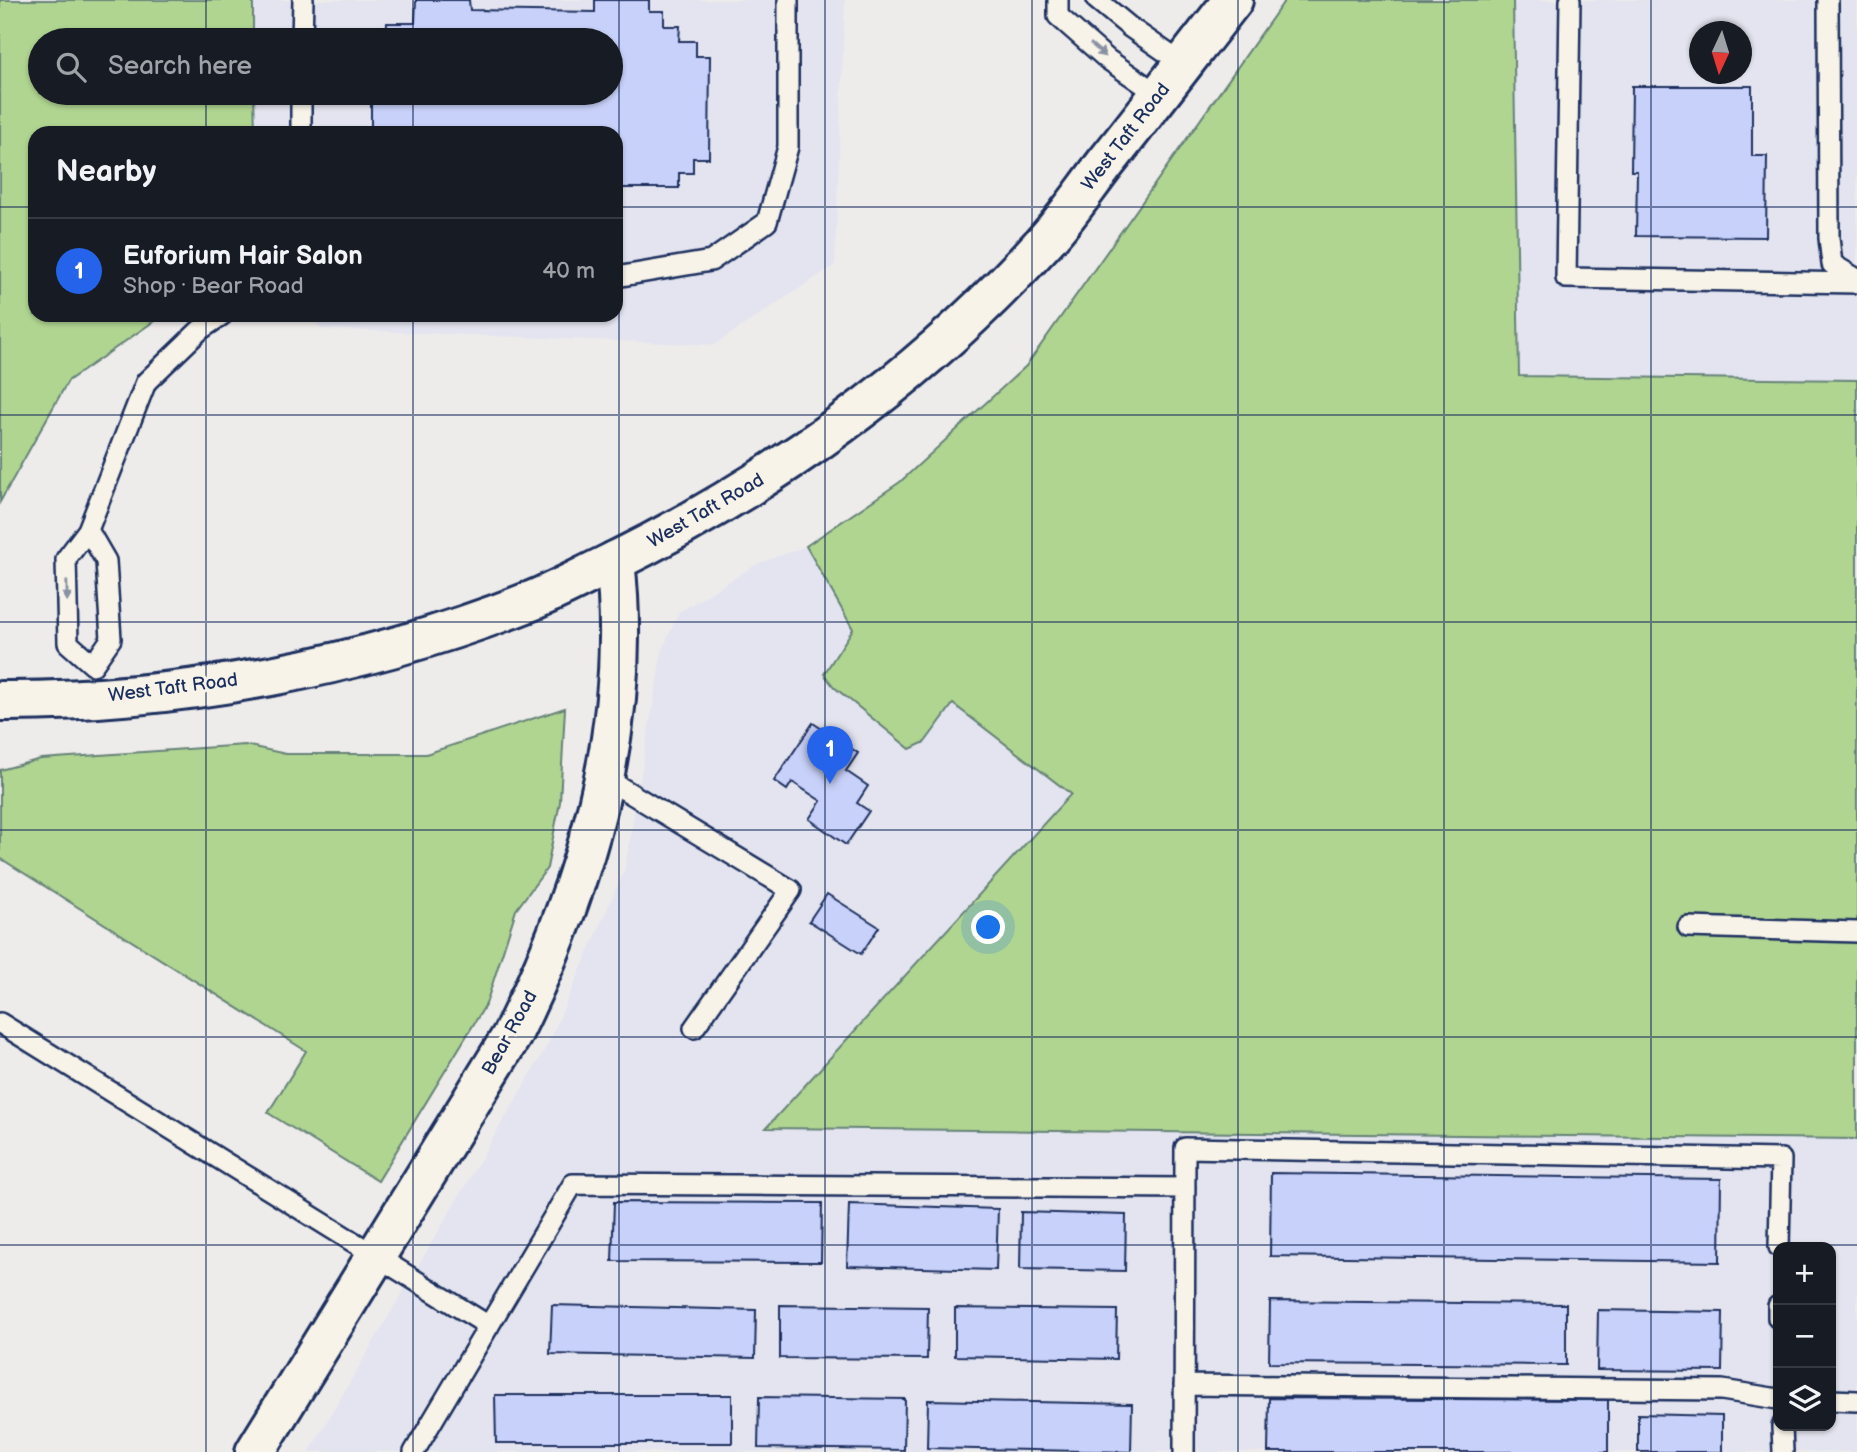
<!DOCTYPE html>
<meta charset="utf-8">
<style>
:root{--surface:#171b24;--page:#20242c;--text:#f1f3f6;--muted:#9ea1a6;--line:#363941;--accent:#2563eb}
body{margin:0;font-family:"Balsamiq Sans",sans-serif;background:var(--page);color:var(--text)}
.controls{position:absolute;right:21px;bottom:21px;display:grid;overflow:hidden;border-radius:14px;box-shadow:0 2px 5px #0004}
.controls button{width:63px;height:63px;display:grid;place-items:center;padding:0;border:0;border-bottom:2px solid var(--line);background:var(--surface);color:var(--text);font:35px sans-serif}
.compass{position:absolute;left:1689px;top:21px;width:63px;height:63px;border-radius:50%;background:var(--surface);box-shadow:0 2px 5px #0004;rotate:184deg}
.you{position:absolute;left:989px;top:928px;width:24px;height:24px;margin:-18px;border:5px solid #fff;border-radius:50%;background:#1a73e8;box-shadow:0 0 0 10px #1a73e833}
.badge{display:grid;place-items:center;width:46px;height:46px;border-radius:50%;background:var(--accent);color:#fff;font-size:23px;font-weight:700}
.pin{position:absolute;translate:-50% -58px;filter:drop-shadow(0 2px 4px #0008)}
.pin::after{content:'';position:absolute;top:37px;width:24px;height:21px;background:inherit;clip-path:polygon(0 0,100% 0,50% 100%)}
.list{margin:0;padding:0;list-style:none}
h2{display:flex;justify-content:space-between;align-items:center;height:91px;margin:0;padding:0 28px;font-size:30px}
h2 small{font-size:23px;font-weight:400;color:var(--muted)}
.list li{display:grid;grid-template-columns:46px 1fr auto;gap:21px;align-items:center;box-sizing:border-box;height:105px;padding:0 28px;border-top:2px solid var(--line)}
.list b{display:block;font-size:26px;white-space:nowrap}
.list p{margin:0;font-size:23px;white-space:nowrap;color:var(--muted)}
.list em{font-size:23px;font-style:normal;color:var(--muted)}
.icon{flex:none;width:38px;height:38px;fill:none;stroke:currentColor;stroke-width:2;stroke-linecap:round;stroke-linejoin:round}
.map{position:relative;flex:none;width:1857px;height:1452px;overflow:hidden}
.search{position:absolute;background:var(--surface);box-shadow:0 2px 5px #0004;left:28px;top:28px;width:595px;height:77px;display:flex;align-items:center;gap:18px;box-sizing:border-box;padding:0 24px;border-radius:38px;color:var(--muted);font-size:26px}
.panel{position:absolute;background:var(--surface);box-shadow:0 2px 5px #0004;left:28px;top:126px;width:595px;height:196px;border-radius:21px}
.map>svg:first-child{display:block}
.built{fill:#e3e4ef;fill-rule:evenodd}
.green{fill:#b0d591;stroke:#668278;stroke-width:2}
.building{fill:#c8d1f9;stroke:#1b2f5e;stroke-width:2}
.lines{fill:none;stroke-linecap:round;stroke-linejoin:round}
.service-casing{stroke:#1b2f5e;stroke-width:24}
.tertiary-casing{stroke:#1b2f5e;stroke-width:44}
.secondary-casing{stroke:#1b2f5e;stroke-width:44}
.service{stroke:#f7f3e8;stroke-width:19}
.tertiary{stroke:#f7f3e8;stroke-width:38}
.secondary{stroke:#f7f3e8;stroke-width:38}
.oneway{fill:#8991a3}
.grid{fill:none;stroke:#1b2f5e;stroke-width:2;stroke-opacity:0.55}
.labels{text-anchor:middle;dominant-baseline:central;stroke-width:6;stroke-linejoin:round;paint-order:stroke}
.street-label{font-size:19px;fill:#1b2f5e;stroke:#f7f3e8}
</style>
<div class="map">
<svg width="1857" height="1452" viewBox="0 0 1857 1452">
<rect width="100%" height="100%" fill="#eeeceb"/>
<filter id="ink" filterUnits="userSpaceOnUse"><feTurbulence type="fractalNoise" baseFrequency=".0143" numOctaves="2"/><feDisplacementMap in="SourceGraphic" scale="14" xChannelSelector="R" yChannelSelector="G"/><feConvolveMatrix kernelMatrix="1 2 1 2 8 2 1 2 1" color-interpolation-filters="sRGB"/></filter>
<g filter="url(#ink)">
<path class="built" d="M253,0h592l-10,265 -121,80 -393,-16 -12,-14h307v-182h-361l-1,-40h357v-53h-358z
M1513,0h344v380l-338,-4zM1700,32h42v42h-42z
M806,546l47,83 -17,24 89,89 28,-38 118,89 -305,334 1091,12v313h-1548l239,-408 77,-176 37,-218 17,-38 78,-48zM1778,1247h53v179h-53z"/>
<path class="green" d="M0,0h253v40h-213v53h214l1,40h-220v182h128l-95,66 -68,121z
M1285,0h228l6,376 338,4v759l-1091,-11 305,-334 -118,-90 -28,38 -15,7 -76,-62 -10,-13 29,-45 -47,-83 94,-64 126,-116z
M565,708l-5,94 -13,66 -31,42 -30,94 -108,177 -110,-68 38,-62 -306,-193v-88l41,-11 204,-14 41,9h140z"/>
<path class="building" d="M416,0h53l1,10 125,2v-12h54v11h15v15h16l-1,15h17v15h14l-1,102h-16v15h-14v15h-57l-1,15h-5v-70h-245v-40h240v-53h-225l1,-17h28z
M1632,86h120v70h15l-1,81 -130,-1 1,-65h-6z
M813,723l45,30 -12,18 22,15 -11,17 12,8 -23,34 -37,-26 12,-18 -29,-19 -5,8 -13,-9z
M827,894l52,33 -18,27 -52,-33z
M1271,1173l450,6 -1,83 -450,-6z
M614,1202l208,1 -1,59 -209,-1z
M849,1204l149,5 -2,61 -149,-4z
M1021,1212l105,3 -1,56 -105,-2z
M1270,1301l296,3v61l-297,-2z
M552,1305l204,5 -1,48 -205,-4z
M780,1305l148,2 -1,52 -147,-1z
M955,1308l162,2 -1,49 -161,-3z
M1598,1310l125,2 -1,59 -125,-1z
M495,1395h237v48h-236z
M759,1397l146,2 -1,51 -146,-2z
M1269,1398l339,2v52h-340z
M928,1400l204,4 -1,48 -204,-4z
M1638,1414l84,2v36h-84z"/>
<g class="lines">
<defs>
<path id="service" d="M1058,0v16l49,43 52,36
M1097,0l34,28 52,36
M1570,0l-4,278 291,5
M1828,0l1,238 3,26 25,15
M302,40l1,-40
M301,133v-40
M616,277l95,-16 56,-39 21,-75v-147
M88,530l18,31 5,78 -18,26 -25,-22 -2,-84 22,-29 58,-148 54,-52 22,-15
M605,778l186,112 -97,138
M1688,927l169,5
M0,1023l489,303
M1778,1306v12
M1184,1385l538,5 56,9
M1831,1400l26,1
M1782,1426l1,26
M414,1452l159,-268 612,4
M1184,1452l1,-304 596,11 -2,88"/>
<path id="tertiary" d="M255,1452l257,-417c73,-148 122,-307 103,-474"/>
<path id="secondary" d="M0,701c179,1 364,-34 531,-100 25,-10 49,-23 74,-35 165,-80 317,-189 440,-325 22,-24 40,-51 60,-77 43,-54 85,-109 128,-164"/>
</defs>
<use href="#service" class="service-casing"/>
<use href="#tertiary" class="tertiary-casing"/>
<use href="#secondary" class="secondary-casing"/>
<use href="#service" class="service"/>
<use href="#tertiary" class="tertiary"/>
<use href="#secondary" class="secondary"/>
</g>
<defs><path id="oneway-solid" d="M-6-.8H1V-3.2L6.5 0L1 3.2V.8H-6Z" transform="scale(1.75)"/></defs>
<g class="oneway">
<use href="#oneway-solid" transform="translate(1098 50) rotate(41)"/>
<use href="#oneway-solid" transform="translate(67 591) rotate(89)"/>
</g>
</g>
<path class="grid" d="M206,0v40M413,0v40M619,0v1452M825,0v1452M1032,0v1452M1238,0v1452M1444,0v1452M1651,0v1452M206,93v40M413,93v40M0,207h35M616,207h1241M206,315v1137M413,315v1137M0,415h1857M0,622h1857M0,830h1857M0,1037h1857M0,1245h1857"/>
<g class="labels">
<g class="street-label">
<text transform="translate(1126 137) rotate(-52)">West Taft Road</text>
<text transform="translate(706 511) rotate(-30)">West Taft Road</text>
<text transform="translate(173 688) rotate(-7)">West Taft Road</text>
<text transform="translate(510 1033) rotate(-61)">Bear Road</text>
</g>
</g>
</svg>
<div class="controls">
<button>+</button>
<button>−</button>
<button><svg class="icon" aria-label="layers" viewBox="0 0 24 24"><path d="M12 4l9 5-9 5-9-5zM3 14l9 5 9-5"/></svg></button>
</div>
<svg class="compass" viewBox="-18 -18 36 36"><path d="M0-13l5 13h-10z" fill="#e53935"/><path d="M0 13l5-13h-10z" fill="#9ea1a6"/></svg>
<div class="you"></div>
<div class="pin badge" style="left:830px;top:784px">1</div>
<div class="search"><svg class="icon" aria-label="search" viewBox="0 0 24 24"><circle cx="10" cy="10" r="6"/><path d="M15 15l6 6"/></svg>Search here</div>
<section class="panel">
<h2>Nearby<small></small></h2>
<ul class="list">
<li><span class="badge">1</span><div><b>Euforium Hair Salon</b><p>Shop · Bear Road</p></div><em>40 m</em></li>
</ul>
</section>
</div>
